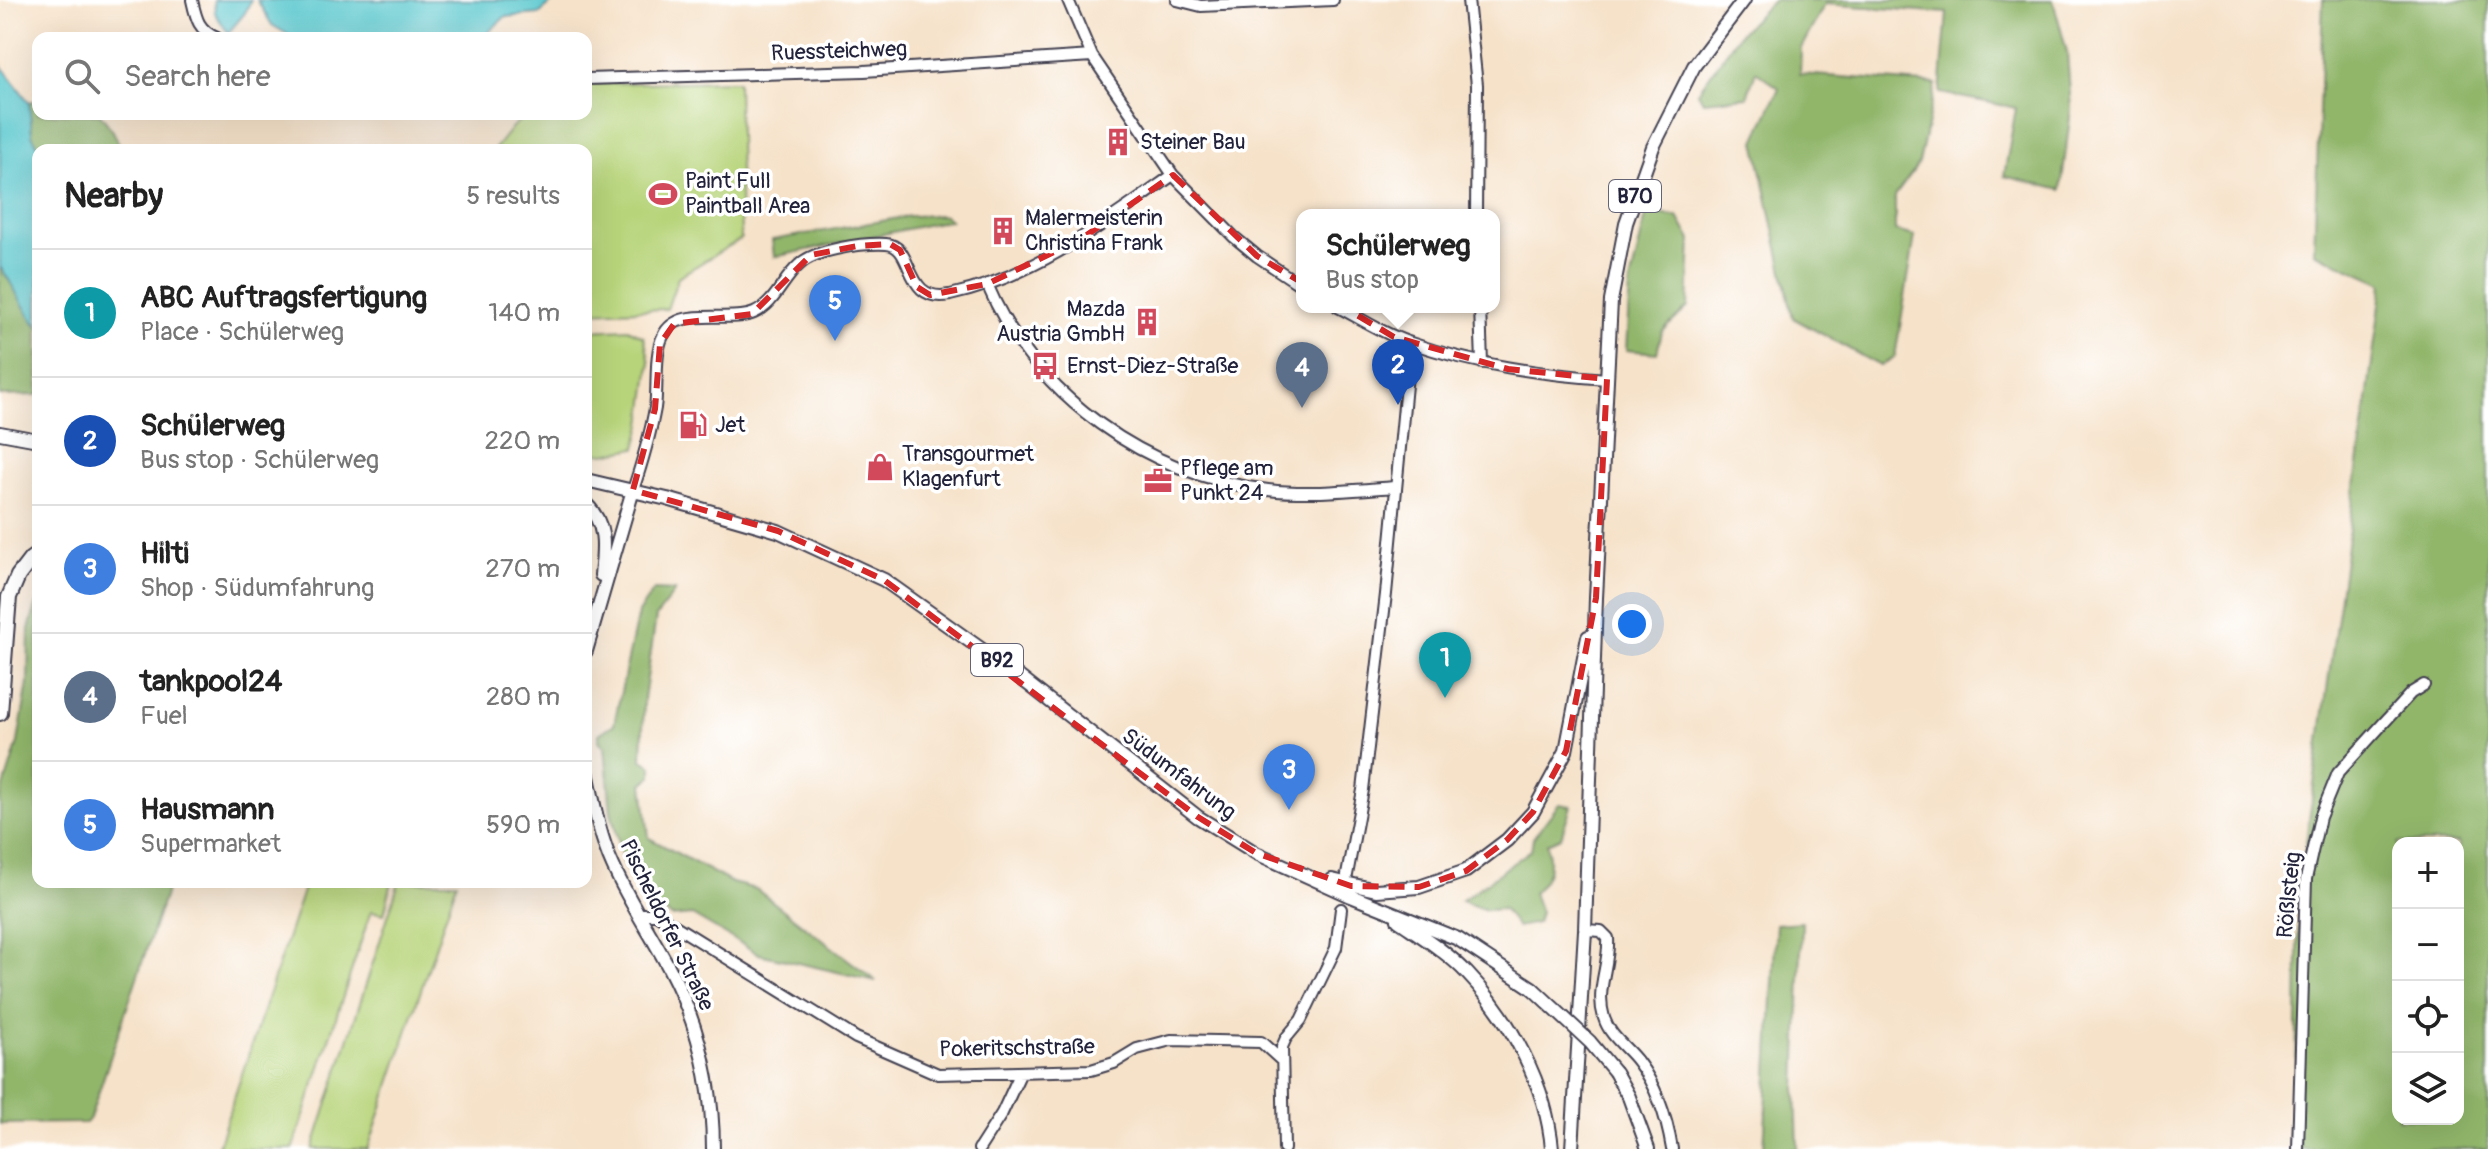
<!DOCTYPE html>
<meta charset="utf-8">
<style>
:root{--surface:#fff;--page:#f6f6f6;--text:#222;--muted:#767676;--line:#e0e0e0;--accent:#d1495b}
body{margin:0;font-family:Pangolin,sans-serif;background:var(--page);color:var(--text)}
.controls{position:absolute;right:24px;bottom:24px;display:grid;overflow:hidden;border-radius:16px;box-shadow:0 8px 32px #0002}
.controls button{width:72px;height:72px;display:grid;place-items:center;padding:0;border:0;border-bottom:2px solid var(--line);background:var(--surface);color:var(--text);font:40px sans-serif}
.you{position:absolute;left:1632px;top:624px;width:28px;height:28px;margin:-20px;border:6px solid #fff;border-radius:50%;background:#1a73e8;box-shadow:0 0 0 12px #1a73e833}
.badge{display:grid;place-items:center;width:52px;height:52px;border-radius:50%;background:var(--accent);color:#fff;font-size:26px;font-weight:700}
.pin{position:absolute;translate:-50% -66px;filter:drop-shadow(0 2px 4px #0008)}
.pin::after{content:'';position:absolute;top:42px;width:28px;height:24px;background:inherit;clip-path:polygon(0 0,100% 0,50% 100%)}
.popup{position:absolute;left:1296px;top:209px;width:204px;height:104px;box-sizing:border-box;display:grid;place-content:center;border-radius:16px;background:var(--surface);filter:drop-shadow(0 2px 6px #0005);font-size:26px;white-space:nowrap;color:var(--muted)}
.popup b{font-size:30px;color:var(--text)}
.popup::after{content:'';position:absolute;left:50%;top:100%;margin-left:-16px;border:16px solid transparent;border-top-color:var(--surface)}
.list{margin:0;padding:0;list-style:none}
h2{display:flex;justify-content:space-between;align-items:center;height:104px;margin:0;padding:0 32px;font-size:34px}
h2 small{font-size:26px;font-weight:400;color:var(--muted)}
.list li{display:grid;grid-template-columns:52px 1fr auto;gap:24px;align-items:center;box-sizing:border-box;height:128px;padding:0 32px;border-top:2px solid var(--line)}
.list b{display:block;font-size:30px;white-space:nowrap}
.list p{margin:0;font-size:26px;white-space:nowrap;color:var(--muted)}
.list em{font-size:26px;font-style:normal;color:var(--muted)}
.icon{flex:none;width:44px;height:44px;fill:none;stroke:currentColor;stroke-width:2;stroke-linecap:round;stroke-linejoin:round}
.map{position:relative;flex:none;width:2488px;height:1149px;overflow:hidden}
.search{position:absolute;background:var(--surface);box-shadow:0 8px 32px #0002;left:32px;top:32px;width:560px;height:88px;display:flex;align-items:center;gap:20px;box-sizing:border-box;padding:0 28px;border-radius:16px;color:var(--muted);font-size:30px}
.panel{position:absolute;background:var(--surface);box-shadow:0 8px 32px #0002;left:32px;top:144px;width:560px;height:744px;border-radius:16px}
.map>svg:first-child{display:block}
.green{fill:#b7d47a;stroke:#6c7b5a;stroke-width:2}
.forest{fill:#91b66a;stroke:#5a6c52;stroke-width:2;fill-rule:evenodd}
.water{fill:#5ac8ce;stroke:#3e7584;stroke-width:2}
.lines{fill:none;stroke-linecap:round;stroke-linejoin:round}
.minor-casing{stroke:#423f50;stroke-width:14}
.major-casing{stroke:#423f50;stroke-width:16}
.highway-casing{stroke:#423f50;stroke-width:18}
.minor{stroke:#fff;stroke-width:10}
.major{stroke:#fff;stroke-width:12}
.highway{stroke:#fff;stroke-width:14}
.major-bridge-casing{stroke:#423f50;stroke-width:16;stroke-linecap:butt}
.major-bridge{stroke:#fff;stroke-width:12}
.marked{fill:none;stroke:#d62828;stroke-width:6;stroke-dasharray:16 10;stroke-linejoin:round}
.labels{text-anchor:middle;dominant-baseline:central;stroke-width:7;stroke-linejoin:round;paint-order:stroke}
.shield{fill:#fff;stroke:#646476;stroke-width:2}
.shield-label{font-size:20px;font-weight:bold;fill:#22223b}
.street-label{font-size:22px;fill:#22223b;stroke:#fff}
.poi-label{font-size:22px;fill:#22223b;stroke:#fff;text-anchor:start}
</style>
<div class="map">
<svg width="2488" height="1149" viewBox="0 0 2488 1149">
<rect width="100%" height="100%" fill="#fff"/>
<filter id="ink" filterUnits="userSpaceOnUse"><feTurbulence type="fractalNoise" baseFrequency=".0125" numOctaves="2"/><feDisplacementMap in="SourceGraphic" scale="16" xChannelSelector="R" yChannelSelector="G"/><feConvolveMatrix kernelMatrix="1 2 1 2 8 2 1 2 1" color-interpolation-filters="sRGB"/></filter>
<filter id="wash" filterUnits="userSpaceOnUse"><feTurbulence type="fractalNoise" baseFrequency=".006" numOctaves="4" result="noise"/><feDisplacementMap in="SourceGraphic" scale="32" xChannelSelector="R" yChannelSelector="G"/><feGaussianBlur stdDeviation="1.8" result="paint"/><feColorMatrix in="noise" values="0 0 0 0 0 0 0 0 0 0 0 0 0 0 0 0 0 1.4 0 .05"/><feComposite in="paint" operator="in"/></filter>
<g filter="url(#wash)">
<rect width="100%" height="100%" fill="#f6e2c9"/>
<path class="green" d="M738,81l3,158 -63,38 -11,32 -81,3v-162h-92l20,-25 14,-11h58v-30z
M628,329l16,8 6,26 -8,62 -6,23 -31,6 -19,-3v-120z
M306,882h86l-8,32 -13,-3 -78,238h-76z
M399,882h58l-89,267h-55z"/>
<path class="forest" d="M1774,0h279l14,52 4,57 -10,81 -57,-14 12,-68 -76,-15 7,-80 -122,-9 -24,44 -1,26 136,10 -17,79 -24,33v35l20,5 -20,121 -15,9 -87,-48 -38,-177 24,-53 -23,-17 -9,26 -44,4 -5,-9 42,-59z
M2323,0h165v1149h-193l4,-256 84,-610 -69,-31zM2398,843h60v276h-60z
M38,100v14h62l13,17 9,19h-82l-8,-15 -3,-33z
M1647,212l31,5 13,23 -3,67 -26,25 -5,21 -31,-3 4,-67z
M944,215l6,5 -176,37 -2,-17 138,-24z
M0,267c15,18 22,42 38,59v69l-38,1z
M654,590l21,1 -19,26 -12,82 -2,61 10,6v10l-9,8 6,54 83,45 24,6 120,92 -117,-27 -67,-39 -20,2 -30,-18 -18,-36 -13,-51 -6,-65 -6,-6v-7l15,-10 24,-111z
M38,600v282h131l-79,236 -4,5 -86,1v-324l18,-58 10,-59 1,-54z
M1559,804l12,2 -10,31 -14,6c4,22 4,34 -14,50l7,19 -3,11 -20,4 -14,-18 -17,1 -25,-9 70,-51 2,-12z
M1802,922l-6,166 2,61h-34l12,-225z"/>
<path class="water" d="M214,0h37l-6,13 -17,20 -13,-20z
M257,0h298l-16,14 -34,3 -23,21h-188l-22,-13z
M0,64l29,38 3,33 8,15 -2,176c-16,-17 -23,-41 -38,-59z"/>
</g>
<g filter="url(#ink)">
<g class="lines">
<defs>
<path id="minor" d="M192,0c4,18 6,30 25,38
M1068,0l24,56 81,119 61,62 23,19 45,30
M1177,0l24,6 132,-6
M1468,0l9,85 -1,130
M586,79l278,-8 228,-15
M987,284c48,113 159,191 281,206 42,5 85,0 127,-3
M1338,307c24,12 47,28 73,36 64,22 129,31 196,36
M1480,307l2,56
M633,490c9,-27 17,-54 22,-82 3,-20 -1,-55 8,-72 15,-32 65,-12 91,-23 21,-9 28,-33 45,-48 16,-16 64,-22 87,-21 30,1 16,60 64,51 84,-18 155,-72 223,-120
M1347,875l16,-85 23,-196 24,-251
M638,914h18l200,124 82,36 153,-4 23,-7 23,-14 34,-9 90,2 20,18
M1585,930l16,1 7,7c2,28 -13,50 -4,80 6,19 23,29 34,44 19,25 29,57 34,87
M979,1149l23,-36 19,-41
M1284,1149l-2,-102 4,-9 15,-18 35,-72 5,-39
M2298,1149l8,-270 14,-62 18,-44 73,-80 13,-8"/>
<path id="major" d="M0,433l38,7
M586,480l81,19 111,32 106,49 125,89 189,148 58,36 95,43 107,43 74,49
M586,504c21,20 18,43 15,71
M586,651l47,-161
M586,767c7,33 13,68 27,99 16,36 38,68 56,102 30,57 44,116 44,181
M1332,880l44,10 43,-3 47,-16 41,-31 26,-28 33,-61 22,-114
M1398,920c23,16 49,32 69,53 43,45 80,113 85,176
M1615,1072l14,25 19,52
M1572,1149l13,-219 11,-332 15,-297 15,-78 27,-76 41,-81 50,-66"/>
<path id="highway" d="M0,713l9,-116 9,-21 13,-17 7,-5"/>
</defs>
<use href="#minor" class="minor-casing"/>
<use href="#major" class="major-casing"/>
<use href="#highway" class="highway-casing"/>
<use href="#minor" class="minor"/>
<use href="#major" class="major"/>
<use href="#highway" class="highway"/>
<defs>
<path id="major-bridge" d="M1532,988l58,54 25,30"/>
</defs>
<use href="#major-bridge" class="major-bridge-casing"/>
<use href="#major-bridge" class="major-bridge"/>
</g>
</g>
<path class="marked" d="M1173,175l84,81 137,81 114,32 99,10 -11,219 -30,153 -33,61 -26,28 -41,31 -47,16 -68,-1 -95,-33 -58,-36 -314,-237 -106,-49 -145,-41 22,-81 5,-65 14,-20 78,-10 59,-59 46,-9 33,-2 10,6 17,37 13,8 57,-11 94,-45z"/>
<defs>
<symbol id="building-bare" viewBox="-9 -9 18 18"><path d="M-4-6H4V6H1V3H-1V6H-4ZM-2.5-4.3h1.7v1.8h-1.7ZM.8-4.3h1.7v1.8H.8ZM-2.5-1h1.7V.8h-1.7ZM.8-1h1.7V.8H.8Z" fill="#d1495b" stroke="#fff" stroke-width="2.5" paint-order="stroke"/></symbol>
<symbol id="stadium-bare" viewBox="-9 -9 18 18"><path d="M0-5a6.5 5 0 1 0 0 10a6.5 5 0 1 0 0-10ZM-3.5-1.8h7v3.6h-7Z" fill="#d1495b" stroke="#fff" stroke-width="2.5" paint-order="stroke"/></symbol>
<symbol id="bus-bare" viewBox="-9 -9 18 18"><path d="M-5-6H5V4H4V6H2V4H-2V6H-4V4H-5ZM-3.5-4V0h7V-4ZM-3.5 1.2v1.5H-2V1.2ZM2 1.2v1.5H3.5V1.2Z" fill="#d1495b" stroke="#fff" stroke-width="2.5" paint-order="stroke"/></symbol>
<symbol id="fuel-bare" viewBox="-9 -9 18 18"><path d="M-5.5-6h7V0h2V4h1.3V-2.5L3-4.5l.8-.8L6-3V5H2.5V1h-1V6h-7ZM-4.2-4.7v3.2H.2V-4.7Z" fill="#d1495b" stroke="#fff" stroke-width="2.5" paint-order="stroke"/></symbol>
<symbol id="shop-bare" viewBox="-9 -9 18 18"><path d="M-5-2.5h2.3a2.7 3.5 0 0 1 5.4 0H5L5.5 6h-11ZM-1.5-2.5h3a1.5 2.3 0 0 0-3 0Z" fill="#d1495b" stroke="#fff" stroke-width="2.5" paint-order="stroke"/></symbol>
<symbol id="office-bare" viewBox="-9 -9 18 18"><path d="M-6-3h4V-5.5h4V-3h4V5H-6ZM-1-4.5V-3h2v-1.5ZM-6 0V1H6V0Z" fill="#d1495b" stroke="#fff" stroke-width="2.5" paint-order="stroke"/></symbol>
</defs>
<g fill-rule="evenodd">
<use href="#building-bare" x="1098" y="122" width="40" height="40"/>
<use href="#stadium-bare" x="643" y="174" width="40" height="40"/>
<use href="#building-bare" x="983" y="211" width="40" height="40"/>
<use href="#building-bare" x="1127" y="302" width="40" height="40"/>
<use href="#bus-bare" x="1025" y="346" width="40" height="40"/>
<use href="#fuel-bare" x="673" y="405" width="40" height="40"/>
<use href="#shop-bare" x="860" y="447" width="40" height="40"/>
<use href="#office-bare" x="1138" y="461" width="40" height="40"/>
</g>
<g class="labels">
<g class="shield">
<rect x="1609" y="180" width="52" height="32" rx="6"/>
<rect x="971" y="644" width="52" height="32" rx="6"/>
</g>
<g class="shield-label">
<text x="1635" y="196">B70</text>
<text x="997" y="660">B92</text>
</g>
<g class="street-label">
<text transform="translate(839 51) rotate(-2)">Ruessteichweg</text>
<text transform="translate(1179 774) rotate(37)">Südumfahrung</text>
<text transform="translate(2289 895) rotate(-84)">Rößlsteig</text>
<text transform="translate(667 925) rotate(64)">Pischeldorfer Straße</text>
<text transform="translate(1017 1048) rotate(-1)">Pokeritschstraße</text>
</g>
<g class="poi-label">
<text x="1140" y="142">Steiner Bau</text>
<text x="685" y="181">Paint Full<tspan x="685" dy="25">Paintball Area</tspan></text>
<text x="1025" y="218">Malermeisterin<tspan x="1025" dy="25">Christina Frank</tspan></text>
<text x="1125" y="309" text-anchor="end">Mazda<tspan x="1125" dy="25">Austria GmbH</tspan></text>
<text x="1067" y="366">Ernst-Diez-Straße</text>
<text x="715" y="425">Jet</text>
<text x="902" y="454">Transgourmet<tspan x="902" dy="25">Klagenfurt</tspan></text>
<text x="1180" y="468">Pflege am<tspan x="1180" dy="25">Punkt 24</tspan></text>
</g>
</g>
</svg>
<div class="controls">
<button>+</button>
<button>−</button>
<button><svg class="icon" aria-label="locate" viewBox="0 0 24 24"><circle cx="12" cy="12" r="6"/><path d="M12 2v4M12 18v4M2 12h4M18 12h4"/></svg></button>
<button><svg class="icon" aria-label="layers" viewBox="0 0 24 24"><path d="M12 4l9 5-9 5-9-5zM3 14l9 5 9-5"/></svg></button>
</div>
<div class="you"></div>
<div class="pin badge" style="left:1445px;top:698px;background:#0f9aa8">1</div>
<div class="pin badge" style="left:1398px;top:405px;background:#1a4fb4">2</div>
<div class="popup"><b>Schülerweg</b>Bus stop</div>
<div class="pin badge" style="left:1289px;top:810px;background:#3f7fe0">3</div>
<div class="pin badge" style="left:1302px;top:408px;background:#5c6f8a">4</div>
<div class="pin badge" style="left:835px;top:341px;background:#3f7fe0">5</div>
<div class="search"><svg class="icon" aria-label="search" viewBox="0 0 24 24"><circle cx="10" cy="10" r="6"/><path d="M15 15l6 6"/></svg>Search here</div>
<section class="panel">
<h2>Nearby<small>5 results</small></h2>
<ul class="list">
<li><span class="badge" style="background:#0f9aa8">1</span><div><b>ABC Auftragsfertigung</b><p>Place · Schülerweg</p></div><em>140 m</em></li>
<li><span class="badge" style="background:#1a4fb4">2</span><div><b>Schülerweg</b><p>Bus stop · Schülerweg</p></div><em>220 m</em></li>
<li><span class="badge" style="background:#3f7fe0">3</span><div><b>Hilti</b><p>Shop · Südumfahrung</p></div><em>270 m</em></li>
<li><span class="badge" style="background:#5c6f8a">4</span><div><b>tankpool24</b><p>Fuel</p></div><em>280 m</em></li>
<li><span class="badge" style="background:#3f7fe0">5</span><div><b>Hausmann</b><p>Supermarket</p></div><em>590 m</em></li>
</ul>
</section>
</div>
